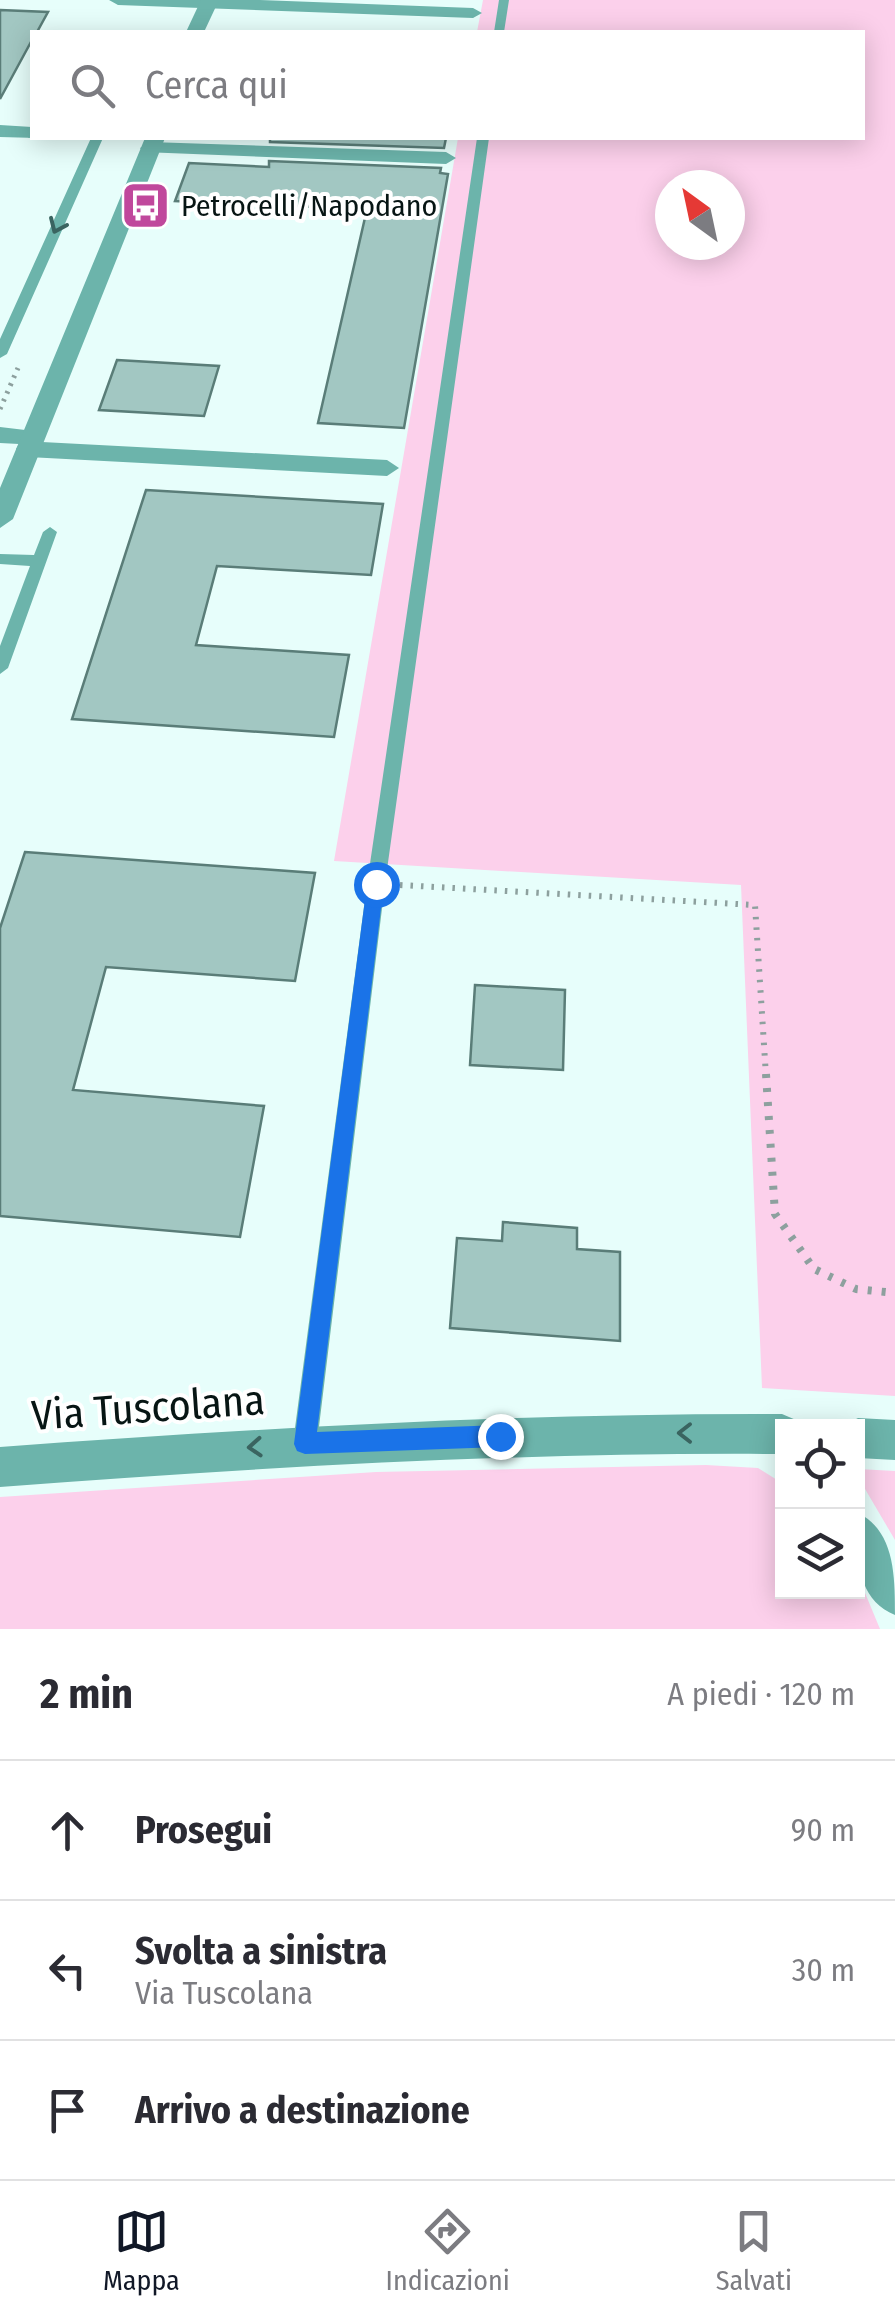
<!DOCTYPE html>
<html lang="it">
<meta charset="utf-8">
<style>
:root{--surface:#fff;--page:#f7f7f7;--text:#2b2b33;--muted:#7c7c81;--line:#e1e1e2;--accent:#111827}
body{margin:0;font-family:"Fira Sans Condensed",sans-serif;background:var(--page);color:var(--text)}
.controls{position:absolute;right:30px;bottom:30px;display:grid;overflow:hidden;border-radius:0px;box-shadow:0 5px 25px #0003}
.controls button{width:90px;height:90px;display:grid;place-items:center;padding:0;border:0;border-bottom:2px solid var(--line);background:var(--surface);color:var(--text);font:50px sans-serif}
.compass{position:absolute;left:655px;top:170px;width:90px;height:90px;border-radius:50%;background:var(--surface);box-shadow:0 5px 25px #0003;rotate:327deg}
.stop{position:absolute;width:30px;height:30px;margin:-22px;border:8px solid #1a73e8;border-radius:50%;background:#fff}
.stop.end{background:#1a73e8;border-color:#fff;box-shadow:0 2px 10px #0008}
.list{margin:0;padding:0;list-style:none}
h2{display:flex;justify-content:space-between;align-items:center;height:130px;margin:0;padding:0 40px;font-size:42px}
h2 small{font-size:32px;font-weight:400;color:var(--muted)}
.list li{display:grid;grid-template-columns:65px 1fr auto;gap:30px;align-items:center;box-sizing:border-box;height:140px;padding:0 40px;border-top:2px solid var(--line)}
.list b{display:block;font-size:38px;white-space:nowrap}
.list p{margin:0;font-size:32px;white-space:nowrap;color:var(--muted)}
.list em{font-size:32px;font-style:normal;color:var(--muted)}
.icon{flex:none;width:55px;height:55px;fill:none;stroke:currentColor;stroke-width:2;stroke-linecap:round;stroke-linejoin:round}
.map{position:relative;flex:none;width:895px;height:1629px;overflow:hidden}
.search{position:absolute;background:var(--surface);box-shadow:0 5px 25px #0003;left:30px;right:30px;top:30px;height:110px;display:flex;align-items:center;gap:25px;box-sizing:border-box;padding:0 35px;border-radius:0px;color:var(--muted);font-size:38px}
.sheet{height:550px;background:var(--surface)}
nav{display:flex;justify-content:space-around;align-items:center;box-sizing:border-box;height:140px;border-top:2px solid var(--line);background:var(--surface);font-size:28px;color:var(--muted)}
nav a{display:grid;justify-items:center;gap:5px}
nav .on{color:var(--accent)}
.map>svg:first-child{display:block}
.green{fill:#fcd0eb;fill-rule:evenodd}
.building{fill:#a2c7c2;stroke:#5a7d78;stroke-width:2.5}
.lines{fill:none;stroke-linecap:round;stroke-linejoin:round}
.path-far2{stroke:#8da09e;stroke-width:5;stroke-dasharray:2.5 6;stroke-linecap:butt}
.path-far1{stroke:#8da09e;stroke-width:6;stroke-dasharray:2.5 8;stroke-linecap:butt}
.path{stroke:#8da09e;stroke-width:8;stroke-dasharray:4 10;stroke-linecap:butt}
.service{fill:#6cb4ab;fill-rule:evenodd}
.minor{fill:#6cb4ab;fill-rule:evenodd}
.tertiary{fill:#6cb4ab;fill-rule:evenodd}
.oneway{stroke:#3a6460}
.route{fill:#1a73e8}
.labels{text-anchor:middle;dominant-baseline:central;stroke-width:8;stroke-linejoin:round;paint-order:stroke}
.far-poi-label{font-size:30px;fill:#071514;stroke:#fff;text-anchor:start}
.near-street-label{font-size:42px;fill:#071514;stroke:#fff}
</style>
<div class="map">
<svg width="895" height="1629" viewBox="0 0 895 1629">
<rect width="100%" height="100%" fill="#e7fefb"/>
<path class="green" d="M483,0h412v1396l-133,-8 -21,-503 -407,-24 124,-723h404v-106h-385zM670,185h60v60h-60z
M706,1465l52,3 24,15v109h76v-16l22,53h-880v-132l376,-25z
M858,1469l37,2v69l-37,-63z"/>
<path class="building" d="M0,10l48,2 -11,20h-5v8l-32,59z
M270,138h176l-2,10 -174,-6z
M269,161l172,7 -1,5 8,1 -44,254 -86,-5 49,-214 -192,-8 14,-38 80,4z
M117,360l102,6 -15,50 -105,-6z
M146,490l237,14 -12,71 -154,-9 -21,79 153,10 -15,82 -262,-18z
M25,852l290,21 -20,108 -189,-14 -33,123 191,16 -24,131 -240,-21v-288z
M475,985l90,5 -2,80 -93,-5z
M503,1222l74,6v21l43,3v89l-170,-13 7,-90 45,3z"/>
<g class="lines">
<path class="path-far2" d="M0,409l18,-41"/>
<path class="path-far1" d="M400,885l355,20 11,171"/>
<path class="path" d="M766,1074l9,140 39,55 42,20 39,4"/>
<path class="service" d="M499,0h10l-5,32h-10z
M91,138h12l-96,216 -7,4v-19z
M477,138h12l-104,746 -68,559 -4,8 -8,4 -8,-4 -4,-8 74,-559z
M50,527l7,5 -49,136 -8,6v-28l30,-80 -30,-2v-10l34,1 9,-23z"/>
<path class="minor" d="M109,0h151l213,8 9,5 -9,5 -355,-13z
M0,125l32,2v11h5l-37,-1z
M150,142l296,10 10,6 -10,6 -303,-12 -3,-4z
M0,427l42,5 3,5 -3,5 345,18 12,8 -12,8 -359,-19 -9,-2 -3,-6 3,-5 -19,-1z"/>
<path class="tertiary" d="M201,0h18l-15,32h-18z
M145,138h20l-152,381 -13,9v-40z
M782,1414l14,6 3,6h-17v28c-261,-2 -521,13 -782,33v-40c261,-19 521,-34 782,-33z
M858,1418l37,2v40l-37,-2v-32h-15z
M858,1513c37,18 37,64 37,102 -41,-17 -39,-64 -37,-102z"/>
</g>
<defs><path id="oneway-chevron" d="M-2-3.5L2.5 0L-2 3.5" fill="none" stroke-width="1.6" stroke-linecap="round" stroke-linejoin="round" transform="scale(2.5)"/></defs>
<g class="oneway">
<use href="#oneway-chevron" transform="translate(57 226) rotate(114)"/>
<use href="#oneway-chevron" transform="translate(685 1433) rotate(180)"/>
<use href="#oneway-chevron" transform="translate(255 1447) rotate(176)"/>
</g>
<path class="route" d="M376,877l8,7 -67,548 183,-7 7,4 4,7 -4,8 -7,3 -195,7 -8,-3 -3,-7 73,-560z"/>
<defs>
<symbol id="bus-square" viewBox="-11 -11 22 22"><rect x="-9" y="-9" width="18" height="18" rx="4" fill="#c0489c" stroke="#fff"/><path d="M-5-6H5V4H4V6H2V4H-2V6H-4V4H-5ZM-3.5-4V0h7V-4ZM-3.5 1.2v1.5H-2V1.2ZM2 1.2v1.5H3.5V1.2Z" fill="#fff"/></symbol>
</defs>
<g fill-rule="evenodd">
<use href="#bus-square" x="118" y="178" width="55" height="55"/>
</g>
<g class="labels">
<g class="far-poi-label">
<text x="181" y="206">Petrocelli/Napodano</text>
</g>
<g class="near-street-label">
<text transform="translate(148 1408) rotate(-4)">Via Tuscolana</text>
</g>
</g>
</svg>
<div class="controls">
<button><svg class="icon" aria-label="locate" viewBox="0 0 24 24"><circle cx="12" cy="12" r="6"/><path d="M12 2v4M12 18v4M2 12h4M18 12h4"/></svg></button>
<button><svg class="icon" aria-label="layers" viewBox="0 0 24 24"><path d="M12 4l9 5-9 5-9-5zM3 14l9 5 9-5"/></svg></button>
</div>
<svg class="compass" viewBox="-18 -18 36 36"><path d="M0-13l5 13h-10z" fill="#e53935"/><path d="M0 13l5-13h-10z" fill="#7c7c81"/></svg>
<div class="stop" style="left:376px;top:884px"></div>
<div class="stop end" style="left:500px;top:1436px"></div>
<div class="search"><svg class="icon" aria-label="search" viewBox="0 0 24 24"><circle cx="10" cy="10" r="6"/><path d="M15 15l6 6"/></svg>Cerca qui</div>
</div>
<section class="sheet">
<h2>2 min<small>A piedi · 120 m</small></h2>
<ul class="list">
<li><svg class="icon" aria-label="ahead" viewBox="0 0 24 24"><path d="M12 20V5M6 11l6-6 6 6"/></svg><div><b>Prosegui</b></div><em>90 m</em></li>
<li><svg class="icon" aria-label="left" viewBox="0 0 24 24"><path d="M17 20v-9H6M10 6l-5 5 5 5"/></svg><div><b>Svolta a sinistra</b><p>Via Tuscolana</p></div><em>30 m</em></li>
<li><svg class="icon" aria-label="arrive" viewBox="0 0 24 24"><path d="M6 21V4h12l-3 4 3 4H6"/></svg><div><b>Arrivo a destinazione</b></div></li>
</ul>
</section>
<nav>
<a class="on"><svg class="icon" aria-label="map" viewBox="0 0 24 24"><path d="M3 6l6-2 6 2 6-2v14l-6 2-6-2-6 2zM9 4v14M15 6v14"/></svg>Mappa</a>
<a><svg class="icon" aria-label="directions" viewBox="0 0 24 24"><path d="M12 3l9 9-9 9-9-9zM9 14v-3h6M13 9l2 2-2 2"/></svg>Indicazioni</a>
<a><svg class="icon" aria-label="saved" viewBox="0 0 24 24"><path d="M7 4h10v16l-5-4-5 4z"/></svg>Salvati</a>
</nav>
